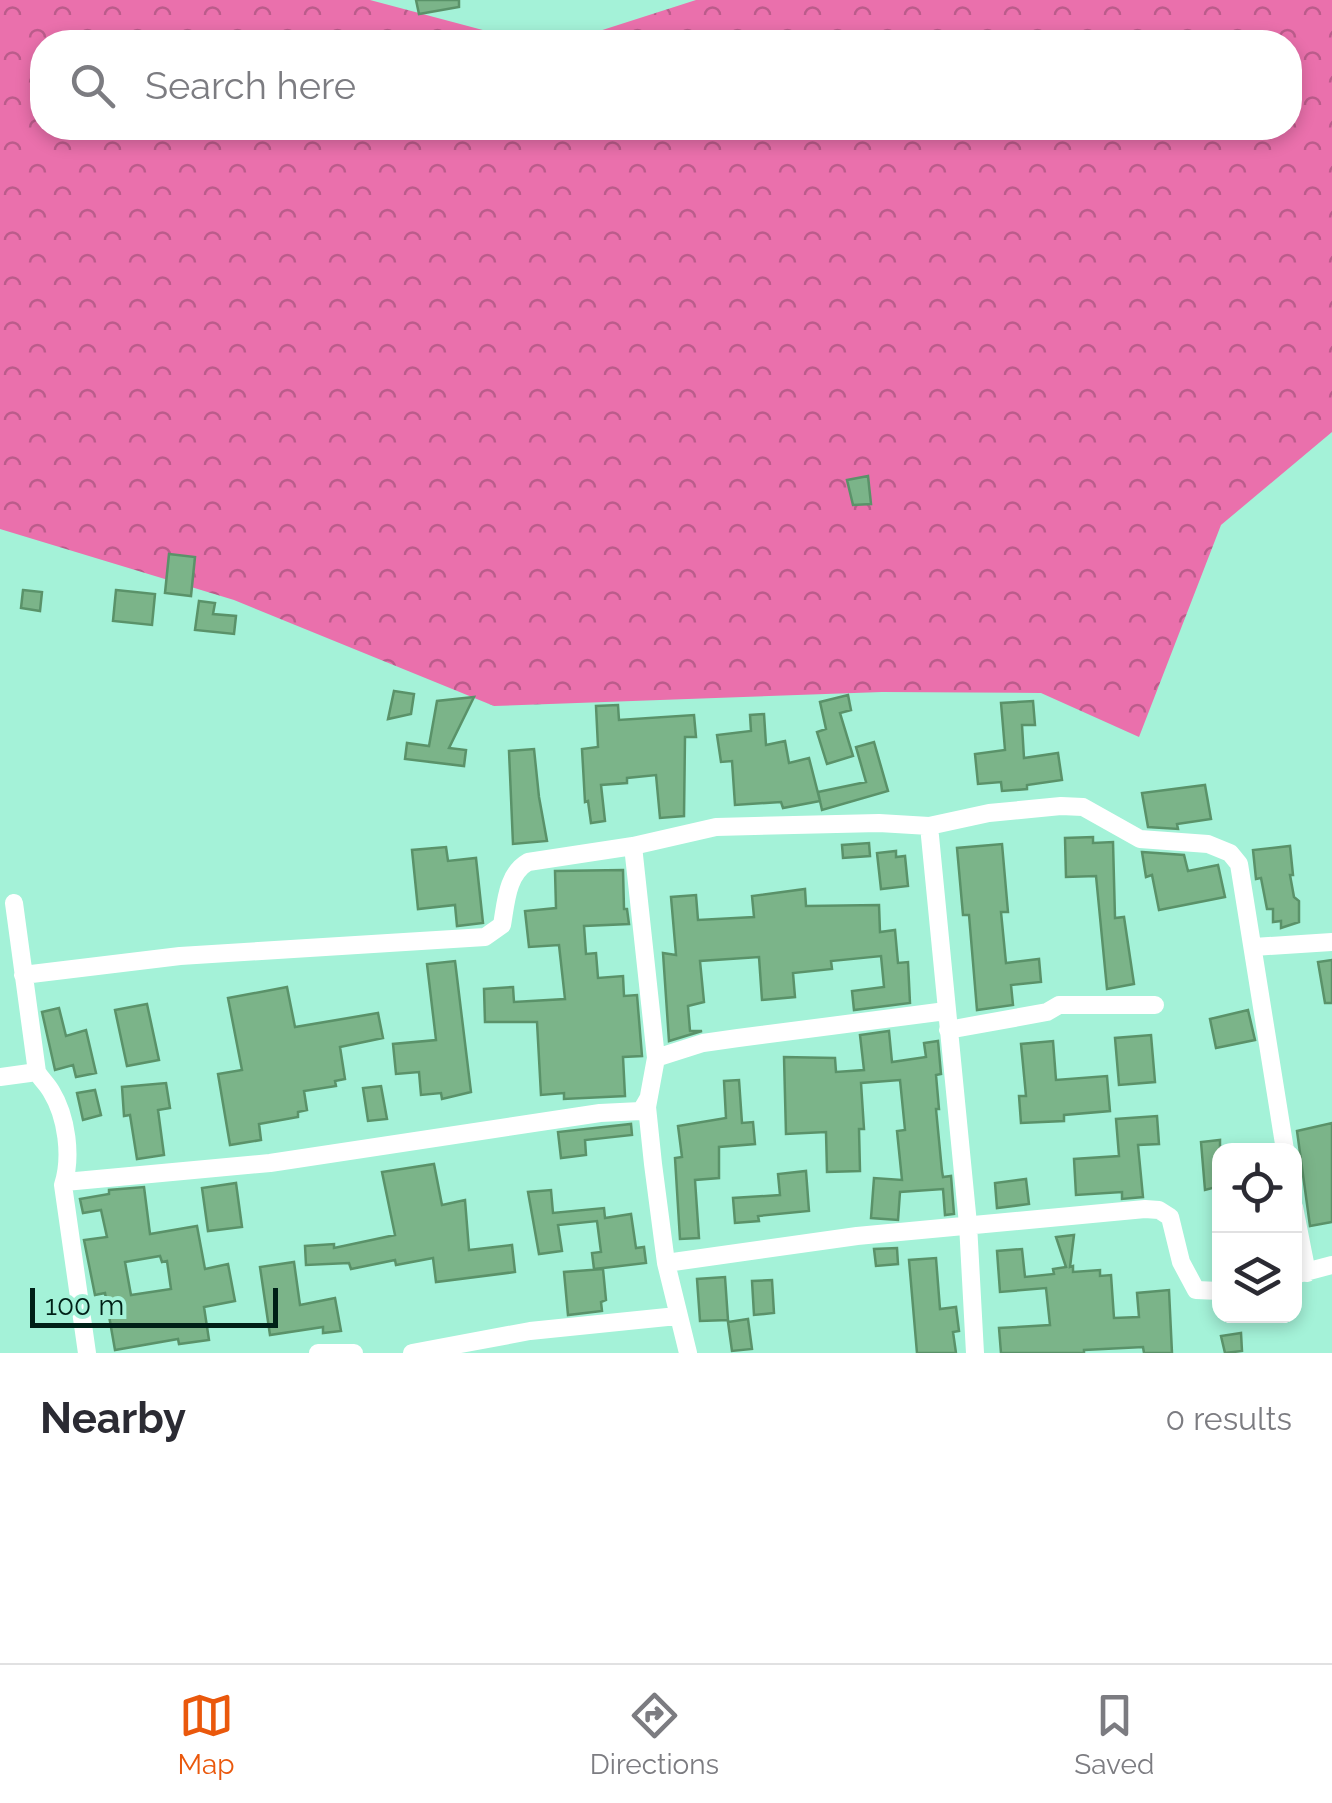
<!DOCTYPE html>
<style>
:root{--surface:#fff;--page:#f2f2f3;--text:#2b2b33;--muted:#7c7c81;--line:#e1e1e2;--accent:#ea580c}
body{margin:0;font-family:Raleway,sans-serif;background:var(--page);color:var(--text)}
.controls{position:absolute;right:30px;bottom:30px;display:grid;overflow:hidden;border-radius:20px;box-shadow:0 5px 15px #0003}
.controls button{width:90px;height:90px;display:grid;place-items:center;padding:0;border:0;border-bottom:2px solid var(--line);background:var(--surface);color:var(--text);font:50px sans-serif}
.scale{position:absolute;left:30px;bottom:25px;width:248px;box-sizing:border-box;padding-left:10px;border:5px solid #002017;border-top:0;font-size:28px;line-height:35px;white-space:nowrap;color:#002017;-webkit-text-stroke:8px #a4f2d8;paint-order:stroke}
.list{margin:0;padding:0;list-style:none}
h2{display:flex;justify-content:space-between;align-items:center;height:130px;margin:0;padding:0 40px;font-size:42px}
h2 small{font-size:32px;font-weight:400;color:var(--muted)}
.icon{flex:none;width:55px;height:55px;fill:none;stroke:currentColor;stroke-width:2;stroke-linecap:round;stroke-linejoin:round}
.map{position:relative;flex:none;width:1332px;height:1353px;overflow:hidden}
.search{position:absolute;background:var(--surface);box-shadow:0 5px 15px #0003;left:30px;right:30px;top:30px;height:110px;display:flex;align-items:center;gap:25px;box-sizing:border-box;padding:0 35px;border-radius:40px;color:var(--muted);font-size:38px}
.sheet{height:310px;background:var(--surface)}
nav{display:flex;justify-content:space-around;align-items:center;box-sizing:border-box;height:140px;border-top:2px solid var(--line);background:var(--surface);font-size:28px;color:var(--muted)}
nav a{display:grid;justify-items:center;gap:5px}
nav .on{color:var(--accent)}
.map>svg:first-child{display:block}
.forest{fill:url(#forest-crowns)}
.building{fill:#7bb489;stroke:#5a9269;stroke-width:2.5;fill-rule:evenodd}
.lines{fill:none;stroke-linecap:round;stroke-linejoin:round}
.minor{stroke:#fff;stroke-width:18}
</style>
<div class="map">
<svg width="1332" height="1353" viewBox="0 0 1332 1353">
<defs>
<pattern id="forest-crowns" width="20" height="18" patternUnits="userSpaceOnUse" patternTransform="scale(2.5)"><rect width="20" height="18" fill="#ea70ac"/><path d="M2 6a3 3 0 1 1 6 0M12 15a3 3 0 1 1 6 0" fill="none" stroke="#bb5c8b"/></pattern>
</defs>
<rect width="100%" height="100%" fill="#a4f2d8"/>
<path class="forest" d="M0,0h370l158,42h-486v86h1248v-86h-725l131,-42h636v432l-111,93 -82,212 -98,-44 -159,-1 -388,14 -260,-106 -234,-71z"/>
<path class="building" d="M416,0h43v7l-40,7z
M868,476l3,28 -18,1 -6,-25z
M169,554l26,3 -4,39 -26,-3z
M23,590l19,2 -2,19 -19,-3z
M116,590l39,4 -3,31 -39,-4z
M199,601l16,2 -2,11 23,2 -2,18 -39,-4z
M394,691l20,3 -3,20 -23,5z
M848,695l3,15 -11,3 13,43 -26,8 -10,-32 9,-3 -6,-27z
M474,697l-25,51 17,2 -2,16 -59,-7 2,-16 22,3 8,-45z
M1033,701l2,24h-13l2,33 34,-5 4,27 -35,5v4l-25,2 -1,-9 -23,2 -3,-30 30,-4 -4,-47z
M618,705l1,15 75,-5 2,22h-11l-1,79 -24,2 -4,-43 -29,3v5l-26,2 4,36 -14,2 -3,-22 -3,1 -3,-53 16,-2 -2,-41z
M764,714l2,31 19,-4 4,22 20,-5 11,43 -37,7 -2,-6 -46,3 -3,-44 -11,1 -4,-27 34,-4 -1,-16z
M874,742l14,49 -66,19 -4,-18 48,-10 -10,-35z
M534,749l5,48 8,44 -34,3 -4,-93z
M1205,785l6,34 -34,5 1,5 -30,-2 -6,-34z
M1093,837v6l20,-1 2,76 9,-1 10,67 -27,5 -11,-113 -30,1 -1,-39z
M869,843l1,13 -27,2 -1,-13z
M1002,844l6,68h-7l5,51 33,-4 2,23 -30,3 2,20 -36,5 -8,-95h-6l-6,-67z
M1290,846l3,29h-3l4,22 5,4v21l-18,6v-7l-8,1v-13h-6l-6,-31 -5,1 -3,-29z
M446,847l2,14 28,-3 7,65 -26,3 -2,-21 -37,4 -6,-59z
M896,851v6l9,-1 3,30 -27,3 -4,-36z
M1142,852l42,3 4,16 30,-6 7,32 -66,13 -7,-35 -6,2z
M623,870l1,39h3l2,15 -45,2 2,28 10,-1 2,25 25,-2 1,20 13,-1 5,61 -19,1 2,39 -61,3v-6l-23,2 -4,-73h-52l-1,-33 29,-2 1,15 51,-3 -6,-54 -30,2 -4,-36 31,-3 -1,-37z
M805,889l1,17 73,-1 1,27 15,-2 3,33 10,-1 2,41 -56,7 -2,-19 32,-4 -3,-31 -50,5 1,8 -39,4 2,24 -33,3 -3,-43 -59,4 4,41 -16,4 2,25h12l-33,10 -6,-88 13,2 -5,-58 25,-2 2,25 56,-3 -2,-21z
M1332,960v43h-7l-7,-41z
M455,961l16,131 -29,7 -1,-6 -20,2 -2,-23 -23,2 -3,-30 43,-4 -9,-76z
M287,987l8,40 83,-14 5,25 -43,9 5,32 -10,2 1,5 -32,5 3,19 -9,2v5l-39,7 2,16 -31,5 -12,-71 24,-4 -14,-72z
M147,1004l12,56 -32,6 -12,-56z
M59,1008l7,28 20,-6 10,43 -20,4 -3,-12 -18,5 -13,-58z
M1248,1010l7,30 -39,8 -6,-29z
M889,1031l3,31 34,-5 -2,-14 14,-2 3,33 -5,1 3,34h-3l6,62 1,6 8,-1 3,38 -9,1 -2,-26 -43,3 -2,28 -27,-2 3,-40 28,2 -5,-49 8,-1 -5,-50 -39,3 3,46h-5l1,42 -33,1 -1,-40 -40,2 -2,-77 51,1 1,14 28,-2 -4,-35z
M1151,1035l4,47 -36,3 -4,-47z
M1053,1041l3,39 51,-4 3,35 -46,4v6l-43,2 -2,-27h7l-5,-52z
M739,1080l3,43 11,-1 2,22 -36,3v31l-24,2 4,58 -19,1 -5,-81 7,-1 -4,-31 48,-8 -2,-37z
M166,1083l4,25 -12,2 6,45 -27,4 -7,-44 -6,1 -2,-29z
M381,1086l6,33 -19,2 -5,-33z
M95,1090l6,25 -18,5 -6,-27z
M1157,1116l2,28 -21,1 5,52 -21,2v-7l-46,3 -2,-36 45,-3 -3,-37z
M1332,1123v99l-22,4 -13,-95z
M631,1124l1,11 -47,5 1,15 -25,3 -3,-26z
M1220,1140v46l-15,4 -4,-48z
M434,1164l8,41 23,-5 4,50 43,-5 3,27 -79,10 -3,-24 -37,7 -1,-5 -44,9 -2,-6 -43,2 -1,-19 29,-2v4l61,-13 -13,-63z
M806,1171l3,40 -51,5 1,5 -24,2 -2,-25 47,-3 -2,-21z
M1026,1179l3,25 -32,4 -2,-25z
M236,1183l6,44 -34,4 -6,-43z
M144,1187l6,47 47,-8 8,43 23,-5 7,37 -31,6 5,33 -30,4 -1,-5 -63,11 -10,-57 -10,2 -11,-55 23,-3 -6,-27 -18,3 -3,-14 29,-5v-4zM160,1256l2,6 5,-1 4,28 -40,6 -6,-33z
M551,1190l2,23 51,-5 1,10 26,-4 5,34 8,-1 2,16 -52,6 -2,-16 9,-1 -4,-31 -39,4 4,26 -23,3 -11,-62z
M1074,1235l-4,32 3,-1v6l27,-2v6l11,-1 3,43 25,-1 -2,-24 32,-3 3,63h-28l-1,-6 -59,3v3h-83l-2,-25 51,-3 -4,-37 -46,4 -3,-41 25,-2 3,28 29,-3 -1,-5 13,-2 -10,-30z
M897,1248l1,16 -22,2 -2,-17z
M936,1258l4,51 16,-2 3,24 -6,1 3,21h-39l-8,-93z
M294,1262l6,43 35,-7 6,33 -18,2v-6l-53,8 -10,-68z
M603,1269l3,31 -5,2 1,9 -34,4 -4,-43z
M725,1277l3,43 -28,1 -3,-42z
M772,1280l2,33 -20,2 -2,-34z
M748,1319l4,30 -20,2 -4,-29z
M1241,1333l1,18 -17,2 -4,-17z"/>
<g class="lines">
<path class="minor" d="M929,826l39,398 7,129
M633,846l23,212 -9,49 6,57 13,99 22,90
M14,903l23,169c4,7 10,12 14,19 16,26 21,66 12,94l24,168
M1254,947l78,-5
M23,975l157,-19 305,-19 17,-12c4,-23 5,-51 26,-63l105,-16 83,-19 163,-4 50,3 60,-13 72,-7 22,1 57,32 68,5 22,9 9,11 46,286
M948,1030l99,-18 12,-7h96
M656,1058l47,-15 35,-5 208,-27
M0,1077l37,-5
M65,1182l205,-19 330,-50 41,-2 7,-12
M1294,1207l13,66
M666,1263l191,-27 288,-27 14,1 11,7 11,45 15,28 24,1
M1294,1275l38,-10
M318,1353h36
M412,1353l118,-22 147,-15"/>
</g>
</svg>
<div class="controls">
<button><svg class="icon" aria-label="locate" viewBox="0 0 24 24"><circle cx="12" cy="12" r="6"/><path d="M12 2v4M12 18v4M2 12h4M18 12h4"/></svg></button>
<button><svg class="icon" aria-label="layers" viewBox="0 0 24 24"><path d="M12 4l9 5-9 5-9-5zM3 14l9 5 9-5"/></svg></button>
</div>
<div class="scale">100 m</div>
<div class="search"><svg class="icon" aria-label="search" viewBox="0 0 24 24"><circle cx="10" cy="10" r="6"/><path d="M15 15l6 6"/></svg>Search here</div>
</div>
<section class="sheet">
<h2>Nearby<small>0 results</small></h2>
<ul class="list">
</ul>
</section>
<nav>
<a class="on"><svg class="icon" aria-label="map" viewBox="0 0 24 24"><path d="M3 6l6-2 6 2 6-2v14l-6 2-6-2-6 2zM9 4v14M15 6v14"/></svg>Map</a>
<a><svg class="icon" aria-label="directions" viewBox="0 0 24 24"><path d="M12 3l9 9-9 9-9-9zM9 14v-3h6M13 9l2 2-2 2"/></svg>Directions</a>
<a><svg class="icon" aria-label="saved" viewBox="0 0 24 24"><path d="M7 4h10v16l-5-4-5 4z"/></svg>Saved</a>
</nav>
